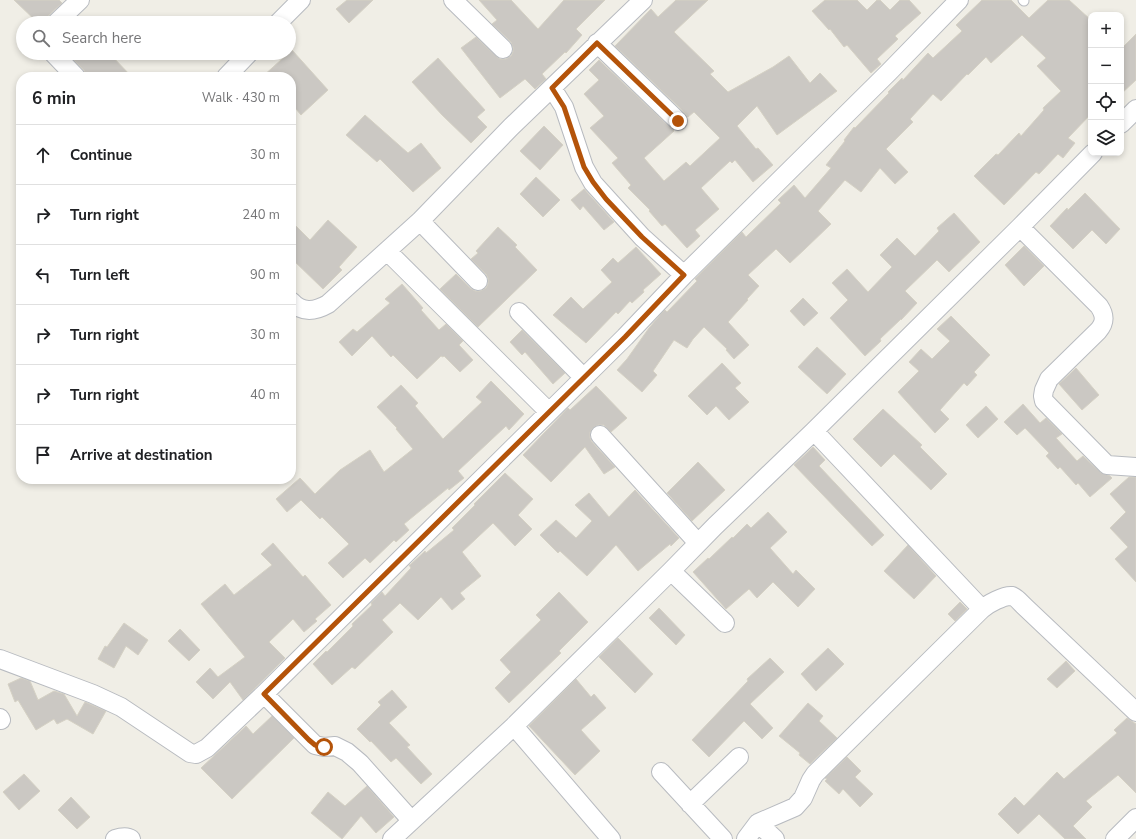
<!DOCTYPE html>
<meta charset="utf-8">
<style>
:root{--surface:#fff;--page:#f6f6f6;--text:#202124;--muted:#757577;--line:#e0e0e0}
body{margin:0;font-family:"Nunito Sans",sans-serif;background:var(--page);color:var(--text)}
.controls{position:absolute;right:12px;top:12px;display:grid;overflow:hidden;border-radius:8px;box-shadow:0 2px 6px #0003}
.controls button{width:36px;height:36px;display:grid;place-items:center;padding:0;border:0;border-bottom:1px solid var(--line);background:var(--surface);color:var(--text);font:20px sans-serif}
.stop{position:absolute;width:12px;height:12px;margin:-9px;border:3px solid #b45309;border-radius:50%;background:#fff}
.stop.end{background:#b45309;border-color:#fff;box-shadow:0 1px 4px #0008}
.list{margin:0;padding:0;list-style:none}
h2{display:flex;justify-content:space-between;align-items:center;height:52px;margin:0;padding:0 16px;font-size:17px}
h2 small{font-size:13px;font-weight:400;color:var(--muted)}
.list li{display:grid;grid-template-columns:26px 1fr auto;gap:12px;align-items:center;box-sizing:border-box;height:60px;padding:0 16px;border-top:1px solid var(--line)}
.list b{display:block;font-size:15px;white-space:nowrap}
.list em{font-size:13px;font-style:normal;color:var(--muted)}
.icon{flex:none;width:22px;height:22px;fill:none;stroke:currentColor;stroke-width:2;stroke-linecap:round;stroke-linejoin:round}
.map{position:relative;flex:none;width:1136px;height:839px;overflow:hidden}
.search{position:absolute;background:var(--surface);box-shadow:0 2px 6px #0003;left:16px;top:16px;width:280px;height:44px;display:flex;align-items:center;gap:10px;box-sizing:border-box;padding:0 14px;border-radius:22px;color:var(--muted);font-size:15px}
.panel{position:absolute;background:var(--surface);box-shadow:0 2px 6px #0003;left:16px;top:72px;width:280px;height:412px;border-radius:16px}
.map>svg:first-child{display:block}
.building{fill:#cbc8c3;stroke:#d5d1c4}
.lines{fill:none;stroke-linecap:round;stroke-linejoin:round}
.service-casing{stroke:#b8bbc0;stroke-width:11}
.minor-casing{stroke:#b8bbc0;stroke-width:20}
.service{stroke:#fff;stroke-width:9}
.minor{stroke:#fff;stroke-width:18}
.route{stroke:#b45309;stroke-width:5}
</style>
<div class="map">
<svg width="1136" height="839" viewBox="0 0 1136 839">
<rect width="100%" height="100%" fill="#f0eee6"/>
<path class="building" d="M14,0h45l3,3 -14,13 -2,7h-8z
M347,0h26l-24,23 -13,-14z
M479,0h32l27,29 26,-29h41l-29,29 6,6 -16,18 -1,-1 -23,22 4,5 -11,10 -10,-10 -25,19 -39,-50 15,-11 20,19 4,3h6l5,-3 2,-4v-5l-2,-5 -19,-18 5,-4z
M676,0h32l-34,32 40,39 -4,3 18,18 45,-25 16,-11 21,27 10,-10 17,18 -60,44 -20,-29 -20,20 19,23 2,-1 15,17 -20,17 -18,-22 -3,3 -2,-2 -29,27 18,21 -24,21 5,6 -13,12 -22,-24 -3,2 -13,-15 1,-1 -22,-22 3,-3 -19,-22 6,-5 -28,-30 14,-12 -20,-22 15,-14 -10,-10 10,-10 75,71 -30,27 20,23 22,-19 4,4 30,-28 -26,-26 -6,5 -3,-4 -70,-67 36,-37 7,8z
M825,0h32l10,10 10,-10h3l10,10 10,-10h9l12,13 -26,23 3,3 -21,20 4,5 -10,9 -24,-28 -3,2 -14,-18 -1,1 -17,-19z
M982,0h29l18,18 19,-18h21l22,20v94l-23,24 7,5 -12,15 -5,-4 -19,20 -3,-2 -32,33 -30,-29 22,-22 2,1 21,-22 2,3 23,-26 -1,-2 18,-17 -24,-25 9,-8 -24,-23 -31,28 -5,-6 -18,18 -1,-1 -26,27 -8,-7 -23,25 3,3 -27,27 22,23 -13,12 -15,-16 -19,24 -16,-12 -27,31 13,13 -26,25 -15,14 -14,-14 -28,26 11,11 -12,13 1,1 -20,22 21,23 -15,14 -8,-9 1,-1 -23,-22 -11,12 -6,9 -13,-8 -21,31 4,4 -15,17 -25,-22 10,-11 22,-31 12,-14 4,-4 2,2 30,-31 -2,-2 47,-47 4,5 35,-34 -3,-3 16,-15 11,13 26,-30 -5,-3 19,-24 -1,-1 10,-13 1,1 34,-35 -1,-1 14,-14 1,2 25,-27 5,5 29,-27 -6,-6z
M78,17l7,6h-14z
M1136,34v46l-15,14v-45z
M292,50l36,40 -27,25 -10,-12v-26h-29z
M80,53h29l23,24h-46l-2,-7 -11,-11z
M438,58l47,52 -8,7 10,10 -16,16 -29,-28 -30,-33z
M365,115l43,38 13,-10 20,25 -28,24 -33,-33 -3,3 -31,-27z
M544,126l19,19 -23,25 -20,-19z
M536,177l24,23 -17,17 -23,-23z
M584,189l30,33 -10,8 -21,-24 -3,4 -9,-10z
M1085,193l35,36 -14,15 -14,-14 -19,19 -23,-23 17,-18 1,2z
M954,213l26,29 -31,30 -12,-12 -32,31 12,12 -16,17v-1l-21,20 1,2 -16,15 -35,-38 18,-18 -16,-17 15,-14 21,23 24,-25 -12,-12 17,-17 18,18 24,-25 -2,-3z
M328,220l29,27 -18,20 3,3 -19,19 -32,-31v-37l19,19z
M498,227l19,18 -2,2 22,23 -59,57 -38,-38 16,-15 14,14 5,3h5l6,-3 2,-4v-6l-2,-4 -15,-15 7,-6 -2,-2z
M1024,246l20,20 -20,20 -19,-21z
M636,247l25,27 -18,16 1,2 -12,11 -2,-2 -12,13 -2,-2 -30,31 -33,-28 18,-18 12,12 29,-27 -11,-12 12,-12 5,5z
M402,284l21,24 -2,2 18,20 7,-6 17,17 -4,4 14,15 -13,12 -16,-16 -1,1 -2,-1 -24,23 -24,-24 -2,2 -19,-21 -20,20 -13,-14 14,-13 4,3 33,-29 -5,-4z
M803,298l15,15 -14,13 -14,-15z
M951,316l39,39 -16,17 3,3 -10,11 -3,-3 -24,27 9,9 -14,14 -37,-41 21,-21 -10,-9 12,-13 11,10 18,-18 -13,-12z
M522,330l43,43 -12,11 -28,-32 -3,3 -12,-13z
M817,347l29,27 -19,20 -29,-27z
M722,363l19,20 -6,5 14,14 -20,18 -13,-14 -9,9 -19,-19z
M1076,368l23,27 -17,15 -23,-26z
M491,381l33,33 -15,16 -3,-4 -48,45 6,7 -15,12 -1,-2 -44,36 5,6 -13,12 -2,-2 -24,23 -5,-5 -22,20 -15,-15 21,-19 -27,-27 -2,2 -19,-19 -14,12 -11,-13 24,-21 15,16 25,-24 30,-20 14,22 29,-23 -17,-20 1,-1 -20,-21 24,-22 17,18 -3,3 28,33 39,-37 -6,-5z
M596,386l31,32 -16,14 -7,-7h-6l-5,3 -3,4v6l2,4 23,25 -11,7 -19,-27 -34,35 -28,-27 45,-47 2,2z
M1023,404l17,19 6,-5 16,16 -6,4 21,23 6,-5 17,16 10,4 2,2 -22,19 -12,-14 -2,2 -16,-18 -2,2 -12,-13 3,-3 -24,-25 -8,7 -13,-13z
M986,406l12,13 -20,19 -12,-13z
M883,409l39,36 -2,2 27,27 -16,16 -37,-36 -13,13 -28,-28z
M813,447l12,13 -6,6 65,69 -12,11 -78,-81z
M698,462l27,28 -33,31 -25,-28z
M505,473l28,26 -15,16 14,14 -17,17 -22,-23 -31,29 19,24 -21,17 5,6 -13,11 -11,-13 -23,23 -18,-17 -18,17 11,12 -38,37 -3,-2 -20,18 -19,-21 13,-13 1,1 26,-26 -1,-2 20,-19 -1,-2 11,-11 3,4 26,-28 -2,-3h1l15,-14 1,2 28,-23 -2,-2 23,-23 -1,-1z
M1129,477h7v105l-21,-23 13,-12 -18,-19 16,-16 -16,-18z
M635,490l44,48 -8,8 -1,-2 -32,27 -22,-26 -29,31 -27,-25 -2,2 -18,-18 16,-15 20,18 16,-17 -17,-16 14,-12 20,24z
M768,512l19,20 -17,16 23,26 3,-4 19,19 -17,18 -25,-25 -16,16 -8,-9 -23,20 -33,-37 15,-14 1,1 23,-22 1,1 14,-14 4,4z
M273,543l30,34 2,-2 26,30 -16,14 2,2 -13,11 -11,-13 -24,23 16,16 -42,42 -13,-18 -17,17 -17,-17 14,-14 8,9 27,-20 -44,-53 24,-20 9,11 38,-30 -11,-11z
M908,545l28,31 -22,23 -30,-28z
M559,592l29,30 -29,29 2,2 -52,50 -14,-15 16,-16 -11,-12 41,-40 -5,-5z
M960,602l7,7 -12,12 -7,-7z
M659,608l26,27 -9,10 -27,-27z
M124,623l24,17 -10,15 -12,-9 -12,22 -16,-9 7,-13 2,1z
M180,629l20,21 -11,11 -21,-20z
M618,638l35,36 -18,19 -36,-36z
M828,648l16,16 -28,27 -15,-17z
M770,658l14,14 -34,32 23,24 -11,11 -18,-18 -35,36 -17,-17 56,-59 -1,-2z
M1066,661l9,10 -18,17 -10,-9z
M21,678l9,3 8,19 16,-9 10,3 13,22 8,-14 21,9 -13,23 -26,-15 -10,5 -3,-5 -18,11 -18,-30 -3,2 -7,-18z
M576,679l15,18 3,-3 12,14 -25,22 19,21 -25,24 -46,-49z
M392,690l15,17 -18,16 21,22 -3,2 25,27 -11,10 -25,-26 -5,4 -20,-21 -1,1 -13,-13 24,-24 -3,-3z
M808,703l15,13 -4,5 18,17 -27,26 -11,-9 1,-2 -21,-17z
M272,716l22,22 -62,61 -31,-31 45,-42 7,8z
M1127,718l9,6v69l-18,-18 -32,26 6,6 -19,19 13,13h-21l-26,-25 -21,20 -20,-20 17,-17 9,9 33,-34 7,7 53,-46 -3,-3z
M847,757l14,14 -6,6 18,17 -13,13 -17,-18 -4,5 -14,-13 2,-2 -2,-1z
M24,774l16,17 -21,19 -16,-18z
M367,786l27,31 -18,16 -15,-17 -19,23 -31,-26 17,-21 17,14z
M71,797l19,20 -13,12 -19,-19z"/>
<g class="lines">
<defs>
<path id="service" d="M1023,0l1,1"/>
<path id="minor" d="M453,0l50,49
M56,23l24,-23
M278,23l23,-23
M597,43l81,78
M53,53l23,24
M226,77l23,-24
M552,88l12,19 20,60 9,16 49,54 42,38
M1121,124l15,-15
M420,221l58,60
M1020,227l79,79c6,9 7,16 -1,25l-49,48 -5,11 -1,6 1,5 63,64 29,2
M387,251l162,161
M291,301c11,12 23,11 37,3l92,-83 91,-94 132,-127
M519,312l65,66
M814,431l168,178
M600,435l98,108
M671,571l54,52
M0,659l93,35 28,13 69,46 6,1 11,-6 57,-54 361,-357 59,-62 205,-203 70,-72
M264,694l51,51 9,2 11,-1 12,6 13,11 51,57
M0,718l1,2
M514,726l97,113
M661,772l62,67
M690,804l49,-47
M758,823l17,16
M115,839c6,-2 12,-3 16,0
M392,839l122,-113 157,-155 44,-45 99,-95 206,-204 73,-74
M746,839l12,-16 37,-16 8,-9 8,-18 4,-6 167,-165c6,-5 22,-14 30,-13 4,1 9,7 12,10l112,106
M1115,839l21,-21"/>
</defs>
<use href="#service" class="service-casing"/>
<use href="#minor" class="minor-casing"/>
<use href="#service" class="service"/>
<use href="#minor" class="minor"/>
</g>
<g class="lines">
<path class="route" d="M324,747l-9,-2 -6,-5 -45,-46 361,-357 59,-62 -42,-38 -36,-38 -13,-17 -9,-15 -20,-60 -12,-19 45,-45 81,78"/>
</g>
</svg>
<div class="controls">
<button>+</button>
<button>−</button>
<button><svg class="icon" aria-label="locate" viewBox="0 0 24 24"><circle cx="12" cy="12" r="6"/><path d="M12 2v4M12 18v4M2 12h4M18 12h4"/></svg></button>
<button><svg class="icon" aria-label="layers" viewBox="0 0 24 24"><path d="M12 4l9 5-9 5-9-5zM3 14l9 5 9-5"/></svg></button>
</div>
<div class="stop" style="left:324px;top:747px"></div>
<div class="stop end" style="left:678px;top:121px"></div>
<div class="search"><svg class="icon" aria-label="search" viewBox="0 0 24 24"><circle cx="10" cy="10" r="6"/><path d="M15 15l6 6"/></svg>Search here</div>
<section class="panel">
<h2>6 min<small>Walk · 430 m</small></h2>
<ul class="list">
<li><svg class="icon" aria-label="ahead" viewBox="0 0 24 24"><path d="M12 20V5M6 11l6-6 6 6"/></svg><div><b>Continue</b></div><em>30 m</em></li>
<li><svg class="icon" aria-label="right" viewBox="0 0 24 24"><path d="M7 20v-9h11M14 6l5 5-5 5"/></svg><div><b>Turn right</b></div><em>240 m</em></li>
<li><svg class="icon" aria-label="left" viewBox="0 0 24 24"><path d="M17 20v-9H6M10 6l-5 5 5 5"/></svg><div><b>Turn left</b></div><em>90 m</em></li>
<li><svg class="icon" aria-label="right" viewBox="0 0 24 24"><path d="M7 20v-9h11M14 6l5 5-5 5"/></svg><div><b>Turn right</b></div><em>30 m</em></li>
<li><svg class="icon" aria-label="right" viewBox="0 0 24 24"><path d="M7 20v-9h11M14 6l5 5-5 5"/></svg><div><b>Turn right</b></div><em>40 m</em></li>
<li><svg class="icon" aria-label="arrive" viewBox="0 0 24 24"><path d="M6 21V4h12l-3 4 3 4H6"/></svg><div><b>Arrive at destination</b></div></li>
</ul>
</section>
</div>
